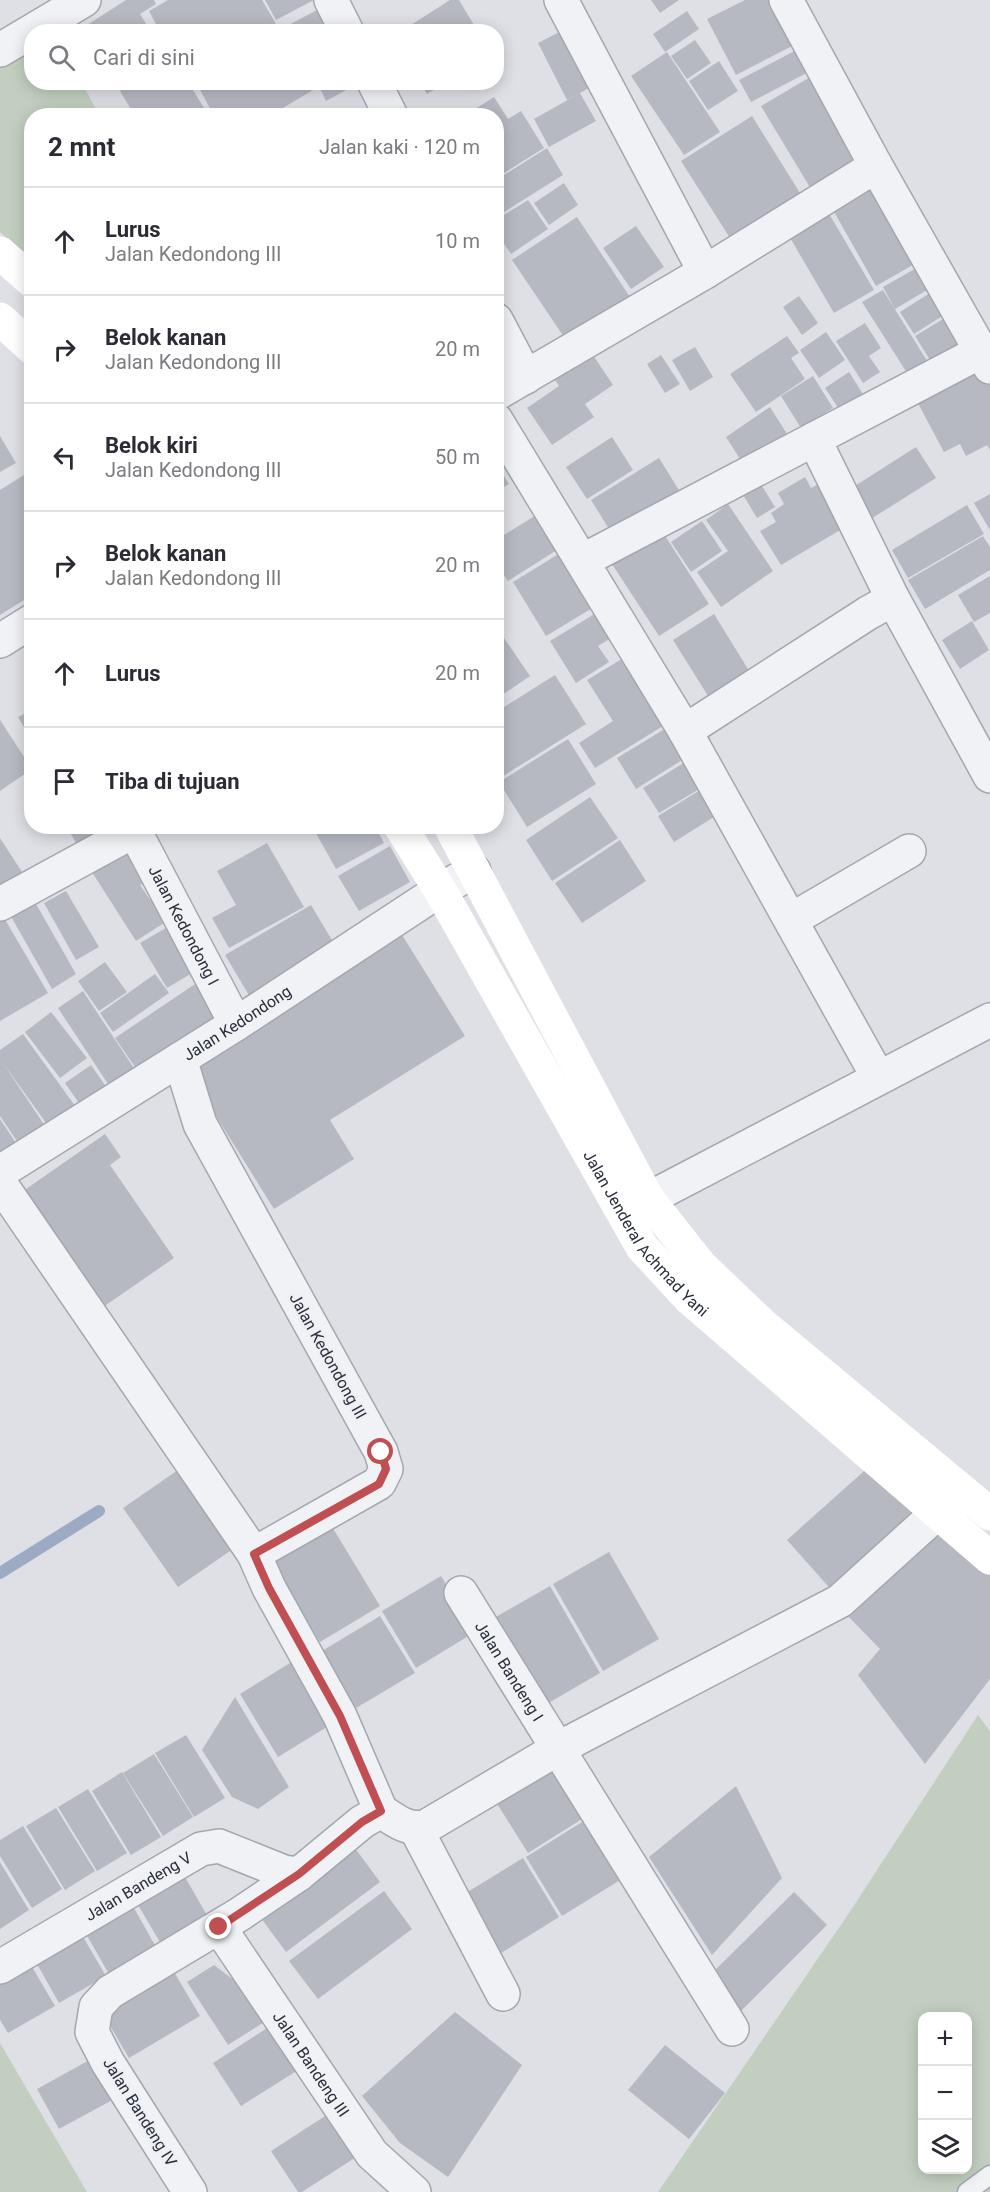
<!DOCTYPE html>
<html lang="id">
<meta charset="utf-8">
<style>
:root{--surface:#fff;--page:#f2f2f3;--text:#2b2b33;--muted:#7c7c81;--line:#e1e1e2}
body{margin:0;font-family:Roboto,sans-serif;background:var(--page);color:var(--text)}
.controls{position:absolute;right:18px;bottom:18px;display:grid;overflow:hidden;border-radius:12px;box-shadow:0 3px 15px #0003}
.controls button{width:54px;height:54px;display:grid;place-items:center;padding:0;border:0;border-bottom:2px solid var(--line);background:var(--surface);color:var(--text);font:30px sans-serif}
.stop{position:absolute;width:18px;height:18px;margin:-14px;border:4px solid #c04f53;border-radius:50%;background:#fff}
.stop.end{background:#c04f53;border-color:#fff;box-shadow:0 2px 6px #0008}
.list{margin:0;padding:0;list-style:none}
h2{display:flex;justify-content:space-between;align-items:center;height:78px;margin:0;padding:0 24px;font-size:26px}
h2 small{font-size:20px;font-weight:400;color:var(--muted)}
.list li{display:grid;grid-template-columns:39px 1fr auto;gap:18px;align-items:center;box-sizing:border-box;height:108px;padding:0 24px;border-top:2px solid var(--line)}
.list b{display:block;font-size:22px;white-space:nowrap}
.list p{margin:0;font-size:20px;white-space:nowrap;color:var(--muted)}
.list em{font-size:20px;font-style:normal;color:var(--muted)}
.icon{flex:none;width:33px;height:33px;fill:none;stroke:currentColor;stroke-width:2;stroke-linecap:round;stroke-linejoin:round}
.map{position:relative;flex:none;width:990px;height:2192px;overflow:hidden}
.search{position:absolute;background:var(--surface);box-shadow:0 3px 15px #0003;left:24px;top:24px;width:480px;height:66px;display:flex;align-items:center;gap:15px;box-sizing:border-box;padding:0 21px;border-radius:24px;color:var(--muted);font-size:22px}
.panel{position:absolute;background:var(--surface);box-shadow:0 3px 15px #0003;left:24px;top:108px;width:480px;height:726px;border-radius:24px}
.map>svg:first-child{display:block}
.green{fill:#c2cfc0;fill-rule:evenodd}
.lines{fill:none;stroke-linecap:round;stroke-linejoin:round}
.stream{stroke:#9cabc3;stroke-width:12}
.building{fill:#b6b9c2}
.service-casing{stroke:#a4a7af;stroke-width:21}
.minor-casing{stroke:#a4a7af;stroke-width:36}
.service{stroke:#f0f2f5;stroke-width:18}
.minor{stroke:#f0f2f5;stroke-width:33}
.secondary{stroke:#fff;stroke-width:33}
.route{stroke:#c04f53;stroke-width:8}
.labels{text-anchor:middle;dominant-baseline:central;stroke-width:4.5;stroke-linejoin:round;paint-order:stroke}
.street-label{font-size:16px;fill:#292e3b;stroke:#edeff4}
</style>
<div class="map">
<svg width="990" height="2192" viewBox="0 0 990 2192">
<rect width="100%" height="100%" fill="#dee0e6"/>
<path class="green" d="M31,49l1,33 50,1 17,32 -67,1 -1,144 -31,-28v-164z
M978,1715l12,16v461h-332l189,-276zM922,2016h46v154h-46z
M0,2043l87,149h-87z"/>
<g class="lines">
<path class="stream" d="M0,1573l99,-62"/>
</g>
<path class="building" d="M126,0h28l2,4 -16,10 11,18h-59l-5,-7z
M168,0h94l14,24 -12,8h-104l-11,-21z
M265,0h49l-38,20z
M450,0h9l15,25 -10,7h-64z
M651,0h28l-19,13z
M745,0h36l21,41 -66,34 -29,-56z
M330,3l15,29h-55l-3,-6z
M687,11l12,18 -34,23 -12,-18z
M573,25l29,56 -35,19 -29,-57z
M695,40l16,23 -24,16 -16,-23z
M806,45l12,22 -67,35 -12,-22z
M667,52l53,80 -36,23 -53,-79z
M719,61l19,30 -30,19 -19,-29z
M817,73l55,93 -55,33 -56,-93z
M133,82h55l21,34h-74l-15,-25z
M196,82h116l3,7 -46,27h-55z
M317,82h44l-35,19z
M420,82h27l-20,12z
M580,93l16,28 -47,26 -15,-28z
M494,97l14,22 13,-8 23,37 -48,30v-62h-32z
M752,116l48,77 -70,45 -49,-77z
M547,148l16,27 -67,42v-37z
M884,182l43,75 -51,29 -43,-76z
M564,183l14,22 -29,20 -15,-22z
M528,200l20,29 -37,25 -15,-22v-12z
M828,212l46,78 -40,23 -45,-77z
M577,217l53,80 -64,43 -54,-80z
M636,226l28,41 -33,22 -28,-41z
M927,262l12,21 -44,26 -12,-22z
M938,288l14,22 -38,24 -14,-22z
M883,290l46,74 -20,12 -47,-74z
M799,296l19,27 -16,12 -19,-28z
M953,313l20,32 -38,23 -20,-32z
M865,323l16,25 -12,8 11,16 -17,11 -27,-42z
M826,332l19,28 -26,18 -19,-28z
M787,336l12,17 -8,5 14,21 -49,33 -26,-38z
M695,347l18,30 -23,14 -18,-31z
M589,349l24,36 -28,19 9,13 -42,28 -25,-37 32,-22 -8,-12z
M661,355l19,29 -15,9 -18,-29z
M984,357l6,11v82l-3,-5 -21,11 -6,-12 -16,8 -31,-58z
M849,372l19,30 -23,16 -20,-30z
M813,376l20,32 -32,20 -20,-32z
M770,407l19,30 -45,28 -18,-28z
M496,429l18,27 -16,11 11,17 -13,8z
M0,436l16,27 -16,9z
M612,437l21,33 -46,29 -21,-32z
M916,447l20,31 -70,44 -19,-31z
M659,458l23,37 -68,42 -23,-37z
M32,470v125l-32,20v-125z
M805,477l6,11 10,-5 26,43 -66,39 -21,-34 16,-9 -5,-9 13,-9 -6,-11z
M757,478l18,29 -18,11 -18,-30z
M990,494v36l-16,-27z
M728,504l45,67 -52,36 -24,-35 31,-21 -22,-31z
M967,505l17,29 -76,44 -16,-28z
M546,509l22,34 -60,38 -12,-17v-24z
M702,521l20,30 -31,21 -20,-30z
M662,531l47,73 -50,32 -47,-72z
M983,536l7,11v23l-65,39 -17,-29z
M570,547l34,54 -58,35 -33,-54z
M990,576v37l-16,9 -16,-27z
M606,607l15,25 -23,14 11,16 -33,21 -26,-42z
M714,614l42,68 -41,25 -42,-67z
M972,621l17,29 -29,19 -18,-29z
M496,623l7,11 -7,5z
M504,638l26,38 -34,23v-56z
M635,651l41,67 -81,50 -16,-25 34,-22 -26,-41z
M555,675l31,49 -89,56 -1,-68z
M32,710v31l-14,-24z
M0,720l32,49 -32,22z
M676,722l19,30 -59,37 -19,-31z
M568,739l28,45 -69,43 -28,-45z
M695,756l16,26 -52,31 -16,-25z
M710,784l15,26 -51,32 -16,-26z
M590,797l28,41 -66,43 -26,-41z
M66,826h50l-35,25z
M312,826h63l9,17 -48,26z
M0,838l24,37 -24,16z
M620,840l26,41 -64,42 -27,-40z
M267,843l37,64 -75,41 -17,-30 24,-13 -19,-34z
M126,846l22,34 -8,5 11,16 13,-8 14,21 -42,27 -46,-72z
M390,846l20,36 -51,29 -21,-35z
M66,891l33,56 -23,13 -32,-57z
M32,897l44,77 -24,15 -44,-78z
M311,905l28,47 -86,50 -28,-47z
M0,911l48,82 -48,28z
M178,921l26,45 -37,22 -27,-45z
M399,930l66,106 -135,84 24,39 -80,50 -91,-146z
M105,962l22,30 -28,19 -21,-30z
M155,974l14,19 -56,39 -13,-19z
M201,980l28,43 -85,57 -29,-42z
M83,991l58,88 -15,10 -7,-12 -11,7 -50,-76z
M51,1012l36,46 -27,20 -35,-46z
M23,1034l58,80 -27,20 -51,-71 46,69 -26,18 -23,-34v-66z
M91,1065l16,23 -26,18 -16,-23z
M0,1119l22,33 -22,15z
M105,1134l16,23 -11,8 64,93 -78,54 -80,-116z
M873,1463l48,54 -86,77 -48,-54z
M178,1470l55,79 -55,38 -55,-79z
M328,1520l52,86 -60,36 -52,-86z
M934,1522l56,53v104l-65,85 -67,-89 22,-26 -37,-38z
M609,1552l50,87 -56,32 -50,-87z
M441,1576l34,56 -59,36 -34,-57z
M550,1586l50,87 -55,32 -51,-87z
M380,1616l35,57 -59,35 -34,-57z
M298,1658l37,64 -57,35 -38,-63z
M235,1697l54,90 -31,22 -26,-12 -30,-47z
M186,1735l39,63 -31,19 -39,-64z
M154,1754l39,63 -30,19 -40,-63z
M553,1755l37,59 -62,39 -37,-59z
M122,1772l39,65 -30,18 -39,-64z
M736,1786l46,92 -70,77 -63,-98z
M88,1789l39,64 -30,18 -39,-64z
M56,1808l39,63 -30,19 -39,-64z
M587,1819l38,58 -63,39 -36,-59z
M23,1826l39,63 -30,19 -32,-52v-16z
M352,1844l28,38 -94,70 -28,-38z
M523,1858l36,59 -61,38 -37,-59z
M0,1862l29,48 -29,19z
M181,1870l27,47 -47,27 -27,-46z
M384,1891l28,38 -94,70 -29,-38z
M794,1892l33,33 -87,87 -33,-34z
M130,1901l26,46 -47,27 -27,-47z
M79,1930l27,46 -47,27 -26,-46z
M28,1960l27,46 -47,27 -8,-13v-44z
M214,1965l17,13 15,-5 28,43 -46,29 -41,-63z
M174,1972l26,44 -71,42 -26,-44z
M455,2012l67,53 -74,112 -48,-34 -38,-47z
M278,2021l28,44 -65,41 -28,-43z
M665,2045l60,48 -36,46 -61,-49z
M93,2058l23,40 -57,31 -22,-40z
M336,2109l28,43 -62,40h-4l-27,-41z"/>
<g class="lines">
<defs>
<path id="service" d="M967,2192l23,-17"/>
<g id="minor">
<path d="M331,0l16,32"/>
<path d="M561,0l144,272"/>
<path d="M786,0l90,166 114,201"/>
<path d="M0,50l84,-50"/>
<path d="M374,82l17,34"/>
<path d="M496,320l30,57"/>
<path d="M496,394l209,-122 171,-106"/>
<path d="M496,420l189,311 193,346"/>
<path d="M814,439l79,160"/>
<path d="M582,561l400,-210"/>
<path d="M0,641l32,-20"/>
<path d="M685,731l183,-118 25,-14 97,177"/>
<path id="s1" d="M132,826l104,198"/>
<path d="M0,904l134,-73"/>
<path d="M791,920l118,-69"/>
<path id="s2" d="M0,1172l236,-148 204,-134 34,-19"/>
<path d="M0,1183l254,371"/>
<path d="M625,1213l23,-14 342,-179"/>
<path id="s3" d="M461,1593l271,436"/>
<path d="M381,1811c15,10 26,19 44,16l134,-79 281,-147 97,-88"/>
<path d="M416,1829l87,165"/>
<path id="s4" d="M219,1927l153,227 42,38"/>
<path id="s5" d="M0,1967l201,-118 18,-3 65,26 15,2 63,-52 19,-11 -41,-95 -71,-128 -15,-34 125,-71 7,-14 -5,-17 -181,-328 -20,-65"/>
<path d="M190,2192l-82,-129 -16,-31 4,-25 14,-15 130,-78 59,-40"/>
</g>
</defs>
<use href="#service" class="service-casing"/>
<use href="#minor" class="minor-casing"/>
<use href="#service" class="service"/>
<use href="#minor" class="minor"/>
<g class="secondary">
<path d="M0,253l32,28"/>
<path d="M0,319l32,29"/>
<path id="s6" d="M400,826l40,64 202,357 47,51 301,260"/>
<path d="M450,826l198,373 53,67 62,59 227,189"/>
</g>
</g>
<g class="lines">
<path class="route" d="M219,1927l80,-53 63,-52 19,-11 -41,-95 -71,-128 -15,-34 125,-70 7,-15 -5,-17"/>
</g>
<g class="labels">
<g class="street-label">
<text stroke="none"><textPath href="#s1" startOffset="112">Jalan Kedondong I</textPath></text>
<text stroke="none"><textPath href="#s2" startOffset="280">Jalan Kedondong</textPath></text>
<text stroke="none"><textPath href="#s6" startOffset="477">Jalan Jenderal Achmad Yani</textPath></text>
<text transform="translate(328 1356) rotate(61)">Jalan Kedondong III</text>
<text stroke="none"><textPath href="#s3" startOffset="92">Jalan Bandeng I</textPath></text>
<text stroke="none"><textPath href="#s5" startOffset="160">Jalan Bandeng V</textPath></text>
<text stroke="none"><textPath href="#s4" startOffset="165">Jalan Bandeng III</textPath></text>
<text transform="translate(140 2112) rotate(58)">Jalan Bandeng IV</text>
</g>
</g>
</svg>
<div class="controls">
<button>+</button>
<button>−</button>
<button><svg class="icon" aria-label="layers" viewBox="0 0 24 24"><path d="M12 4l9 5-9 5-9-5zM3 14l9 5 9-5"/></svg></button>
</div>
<div class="stop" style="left:381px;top:1452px"></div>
<div class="stop end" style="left:219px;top:1927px"></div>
<div class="search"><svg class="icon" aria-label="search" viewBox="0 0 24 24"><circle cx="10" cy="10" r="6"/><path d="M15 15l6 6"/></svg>Cari di sini</div>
<section class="panel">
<h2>2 mnt<small>Jalan kaki · 120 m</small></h2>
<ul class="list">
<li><svg class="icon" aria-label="ahead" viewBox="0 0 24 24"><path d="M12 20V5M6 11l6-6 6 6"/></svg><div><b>Lurus</b><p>Jalan Kedondong III</p></div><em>10 m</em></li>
<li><svg class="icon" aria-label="right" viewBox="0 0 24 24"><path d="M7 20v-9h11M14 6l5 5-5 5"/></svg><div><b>Belok kanan</b><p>Jalan Kedondong III</p></div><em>20 m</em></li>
<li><svg class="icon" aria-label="left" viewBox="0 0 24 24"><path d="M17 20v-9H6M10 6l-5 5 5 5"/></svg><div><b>Belok kiri</b><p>Jalan Kedondong III</p></div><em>50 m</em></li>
<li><svg class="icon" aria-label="right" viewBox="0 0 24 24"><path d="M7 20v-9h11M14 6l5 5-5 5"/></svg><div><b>Belok kanan</b><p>Jalan Kedondong III</p></div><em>20 m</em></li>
<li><svg class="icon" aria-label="ahead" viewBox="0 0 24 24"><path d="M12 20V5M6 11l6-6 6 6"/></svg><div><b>Lurus</b></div><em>20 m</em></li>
<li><svg class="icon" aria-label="arrive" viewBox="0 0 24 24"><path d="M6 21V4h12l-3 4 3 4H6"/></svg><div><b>Tiba di tujuan</b></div></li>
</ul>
</section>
</div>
